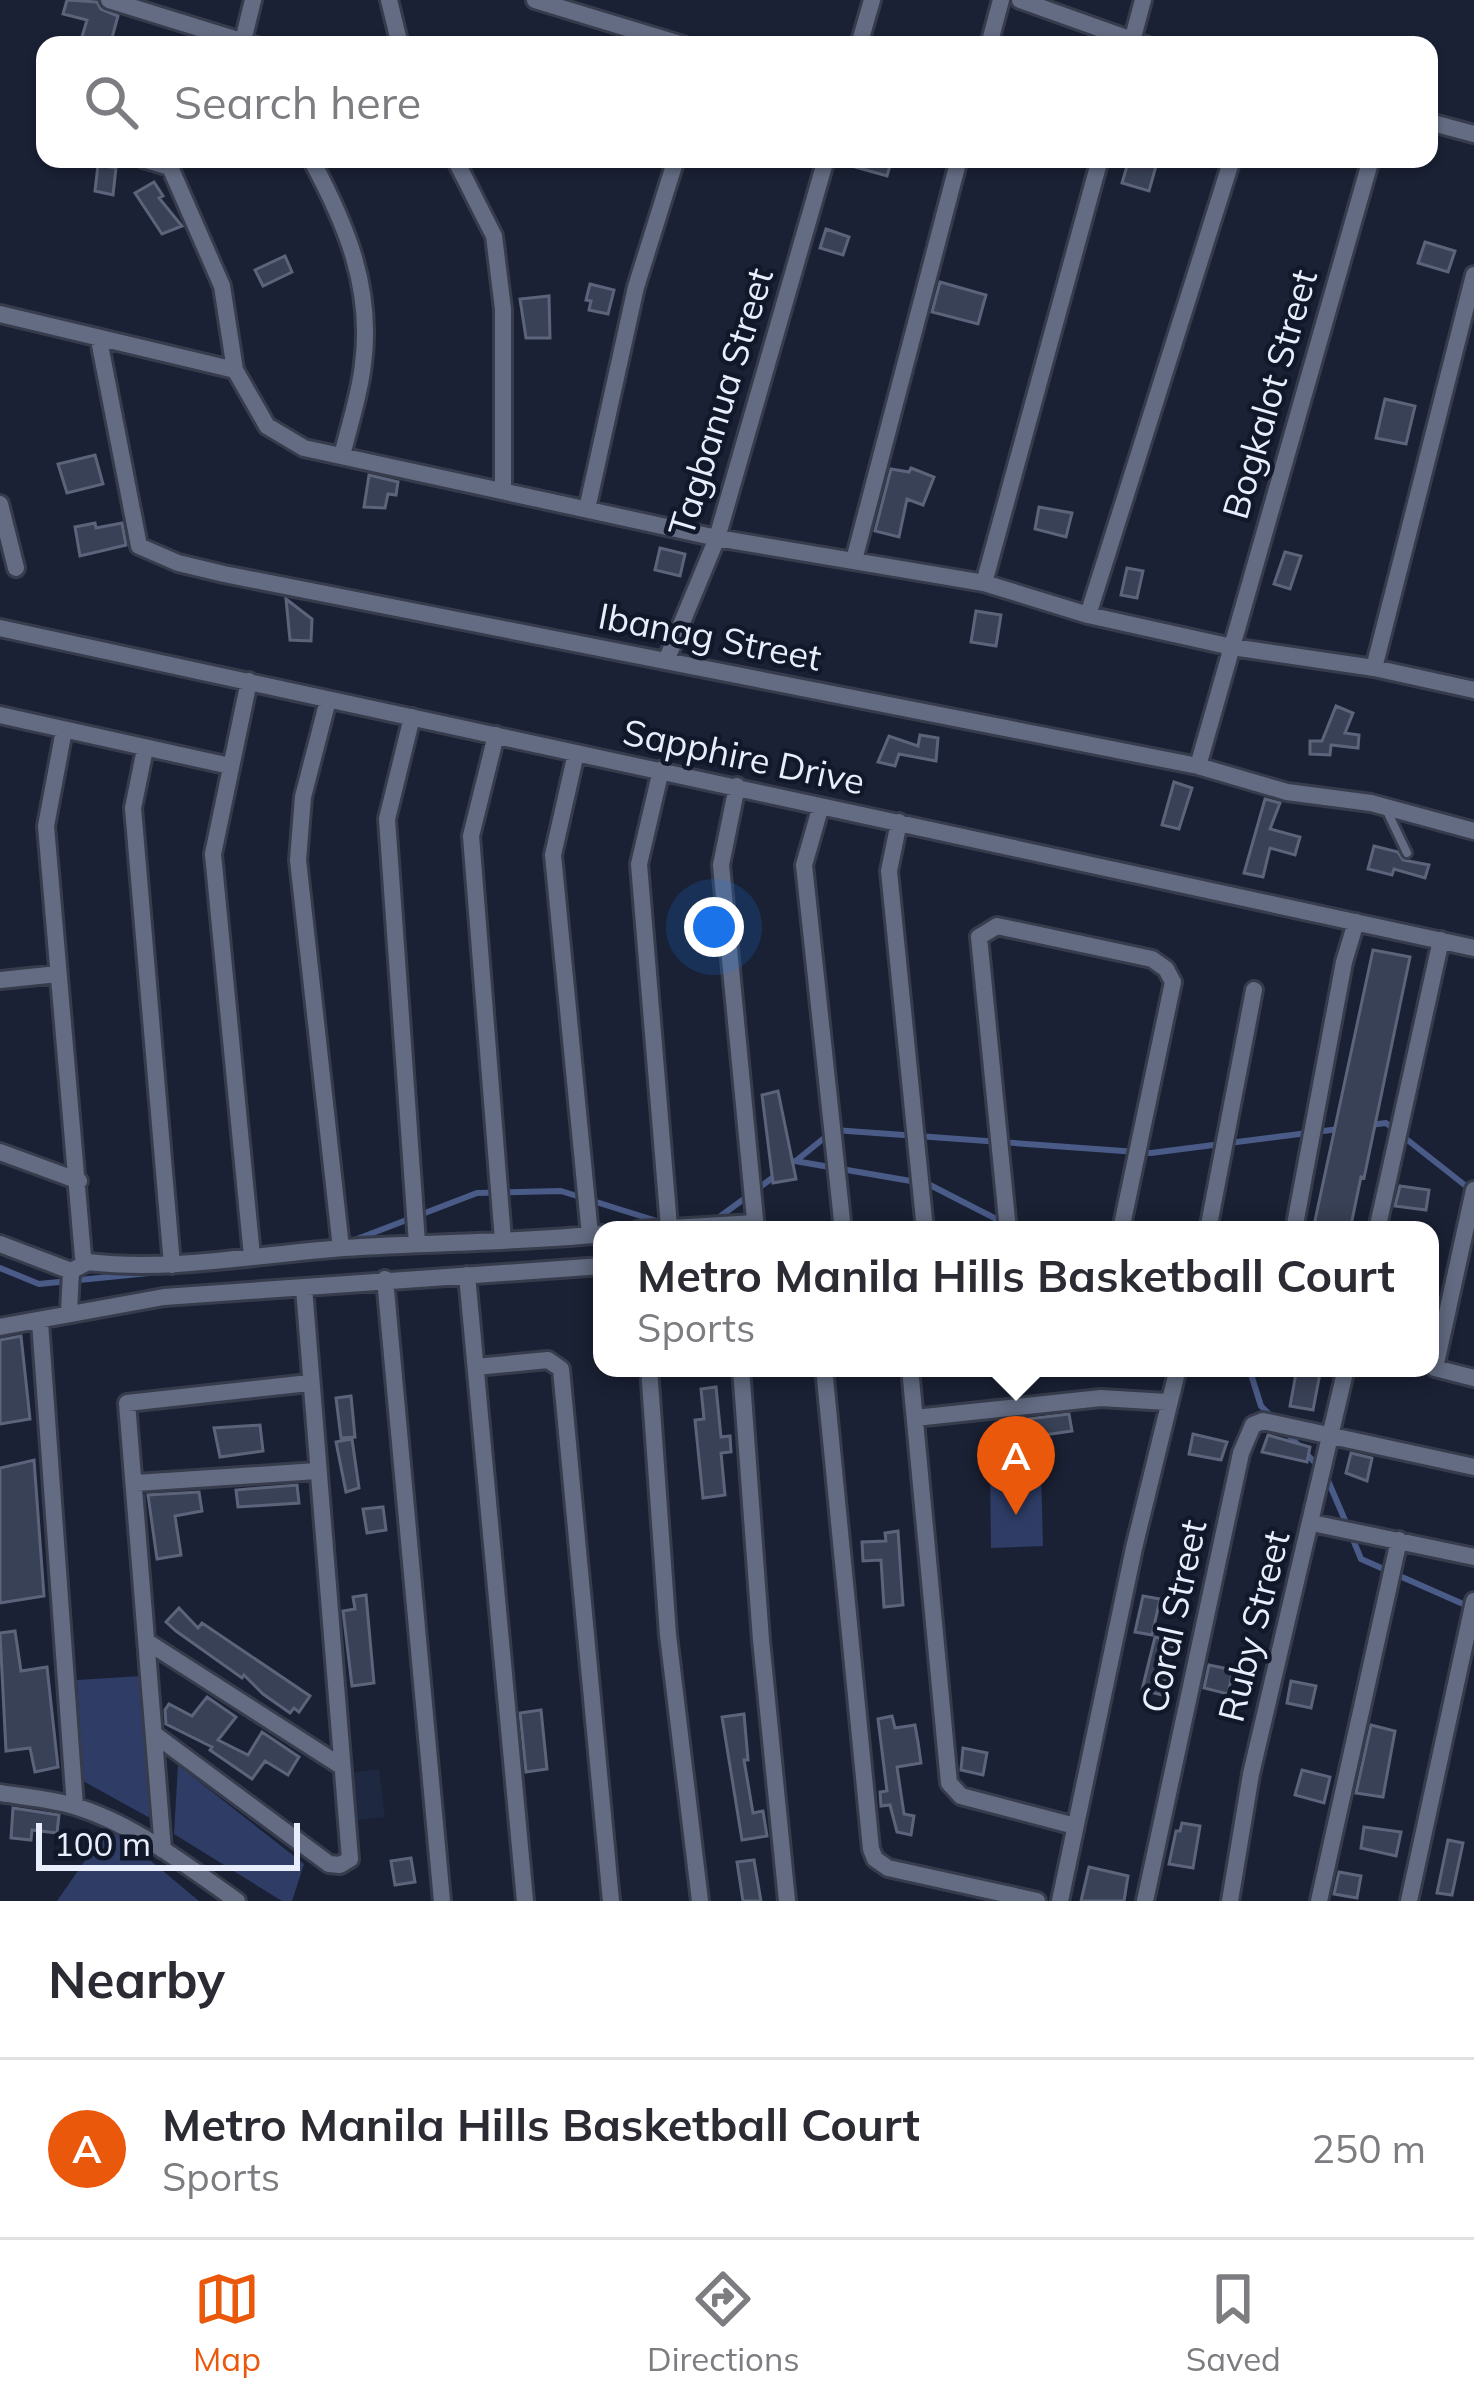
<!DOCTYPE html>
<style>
:root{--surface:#fff;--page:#f7f7f7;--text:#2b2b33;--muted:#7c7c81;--line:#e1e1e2;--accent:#ea580c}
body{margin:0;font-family:Mulish,sans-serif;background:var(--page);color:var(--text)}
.scale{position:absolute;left:36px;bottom:30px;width:264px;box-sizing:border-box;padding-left:12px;border:6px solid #e9eefc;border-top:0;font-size:33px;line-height:42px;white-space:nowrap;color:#e9eefc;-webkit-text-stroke:9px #11182a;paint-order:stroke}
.you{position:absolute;left:714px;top:927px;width:42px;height:42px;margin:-30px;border:9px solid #fff;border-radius:50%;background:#1a73e8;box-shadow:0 0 0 18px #1a73e833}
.badge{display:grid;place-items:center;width:78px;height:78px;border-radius:50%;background:var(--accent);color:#fff;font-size:39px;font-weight:700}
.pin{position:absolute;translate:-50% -99px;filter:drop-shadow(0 3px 6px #0008)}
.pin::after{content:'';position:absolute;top:63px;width:42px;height:36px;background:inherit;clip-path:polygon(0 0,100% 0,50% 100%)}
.popup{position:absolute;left:593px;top:1221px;width:846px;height:156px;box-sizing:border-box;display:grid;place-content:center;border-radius:24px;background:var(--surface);filter:drop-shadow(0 3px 9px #0005);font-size:39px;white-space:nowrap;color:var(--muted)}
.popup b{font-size:45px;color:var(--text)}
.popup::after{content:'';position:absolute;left:50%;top:100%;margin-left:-24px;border:24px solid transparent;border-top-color:var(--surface)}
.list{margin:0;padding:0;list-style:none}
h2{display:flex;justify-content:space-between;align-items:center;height:156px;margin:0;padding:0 48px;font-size:51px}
h2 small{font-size:39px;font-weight:400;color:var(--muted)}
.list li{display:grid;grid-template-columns:78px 1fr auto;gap:36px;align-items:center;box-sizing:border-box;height:180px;padding:0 48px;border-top:3px solid var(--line)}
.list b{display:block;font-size:45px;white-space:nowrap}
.list p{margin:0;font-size:39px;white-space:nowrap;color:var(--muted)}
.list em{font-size:39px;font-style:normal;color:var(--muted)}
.icon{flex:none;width:66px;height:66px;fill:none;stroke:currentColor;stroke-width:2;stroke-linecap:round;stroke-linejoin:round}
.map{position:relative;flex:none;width:1474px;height:1901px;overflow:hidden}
.search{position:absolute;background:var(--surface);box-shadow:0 3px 9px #0004;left:36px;right:36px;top:36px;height:132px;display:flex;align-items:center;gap:30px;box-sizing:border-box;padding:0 42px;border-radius:24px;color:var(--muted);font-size:45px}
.sheet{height:336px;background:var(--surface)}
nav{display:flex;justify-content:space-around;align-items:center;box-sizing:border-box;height:168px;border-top:3px solid var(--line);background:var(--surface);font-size:33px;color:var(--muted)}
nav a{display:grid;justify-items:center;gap:6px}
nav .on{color:var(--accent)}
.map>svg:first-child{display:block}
.built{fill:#1f2841}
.green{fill:#2f3d66}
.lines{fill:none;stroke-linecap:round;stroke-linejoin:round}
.stream{stroke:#4a5b88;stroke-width:6}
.building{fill:#394156;stroke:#5b647a;stroke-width:3}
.lane-casing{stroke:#373c4c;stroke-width:14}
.street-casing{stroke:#373c4c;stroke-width:22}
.lane{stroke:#636c83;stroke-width:8}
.street{stroke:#636c83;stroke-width:16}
.labels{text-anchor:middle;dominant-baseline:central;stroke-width:9;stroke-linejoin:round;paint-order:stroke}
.street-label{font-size:36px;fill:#e9eefc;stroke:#11182a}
</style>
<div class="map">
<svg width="1474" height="1901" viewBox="0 0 1474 1901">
<rect width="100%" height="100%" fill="#1a2134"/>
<path class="built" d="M379,1769l6,48 -30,3 -6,-47z"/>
<path class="green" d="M1041,1469l2,77 -52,2 -1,-78z
M141,1676l9,142 -67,-37 -6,-101z
M178,1765l126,99 -12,37h-10l-108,-67z
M109,1826l90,75h-142z"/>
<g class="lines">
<path class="stream" d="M1370,1125l16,-2 85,67
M797,1160l37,-30 317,23 188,-24
M795,1161l133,23 90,46
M718,1218l57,-42
M357,1239l120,-46 84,-2 99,31
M0,1268l39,16 110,-11
M1249,1368l12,38 12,12
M1286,1432l32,34
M1326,1476l21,49
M1352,1537l9,22 109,48"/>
</g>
<path class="building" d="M67,0l30,2 4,7 17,7 -8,29 -29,-5 6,-20 -24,-6z
M841,159h51l-5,17 -46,-13z
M1129,159l27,7 -7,25 -27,-8z
M98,165l18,3 -3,27 -18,-4z
M154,182l9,14 -4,2 23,28 -20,8 -27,-41z
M826,229l23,8 -6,18 -23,-7z
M1425,242l30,9 -7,21 -30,-9z
M285,256l7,16 -29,14 -8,-16z
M940,282l46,13 -8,29 -46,-12z
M590,284l24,6 -6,24 -19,-4 2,-9 -5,-1z
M549,296l1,42h-24l-6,-39z
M1385,399l30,7 -9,38 -30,-6z
M95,455l8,29 -36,9 -9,-29z
M911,468l23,9 -11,28 -16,-6 -8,38 -24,-6 16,-62 18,3z
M369,475l29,7 -2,13 -8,-1 -3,14 -21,-1z
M1039,507l33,6 -6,24 -31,-8z
M95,523l1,5 26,-5 4,22 -46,11 -5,-29z
M660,548l25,6 -5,22 -25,-6z
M1285,552l16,4 -11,33 -16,-5z
M1127,568l16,3 -6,27 -16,-3z
M286,599l26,20 -1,22 -21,-1z
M976,611l25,4 -5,31 -25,-4z
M1336,706l17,7 -8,20 14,2 -1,13 -27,-3 -1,10 -20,-1v-13h12z
M920,735l18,3 -2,23 -37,-7 -4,12 -17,-4 11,-26 29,10z
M1174,782l18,6 -13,41 -17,-4z
M1265,799l15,4 -10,26 30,8 -5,18 -25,-7 -7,29 -19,-4z
M1374,846l24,6 5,8 26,5 -4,13 -31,-9 -2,6 -24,-6z
M1373,950l37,7 -46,221 -3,-1 -11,53h-37z
M778,1091l18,88 -23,4 -11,-88z
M1400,1186l29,4 -3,20 -31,-4z
M21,1336l9,83 -30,5v-84z
M1297,1368h24l-8,42 -23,-4z
M716,1387l5,50 9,-1 1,16 -10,1 4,42 -22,3 -8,-78 9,-1 -3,-30z
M351,1396l4,41 -14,1 -5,-40z
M1069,1414l3,17 -42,6 -2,-18z
M260,1425l3,26 -43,6 -6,-29z
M1193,1434l34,8 -6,18 -32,-6z
M1268,1435l42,12 -3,15 -45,-10z
M352,1439l7,49 -13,4 -10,-50z
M1351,1453l21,5 -5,23 -21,-8z
M34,1460l10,136 -44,7v-135z
M297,1485l2,18 -61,4 -2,-17z
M199,1492l3,19 -27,5 6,39 -24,4 -9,-64z
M383,1507l3,23 -19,3 -4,-24z
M898,1531l5,74 -19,2 -3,-47 -18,1 -1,-19 24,-1 -1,-8z
M366,1595l8,88 -22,3 -9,-75 12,-2 -2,-12z
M1143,1596l17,3 -8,36 -17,-3z
M179,1608l19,20 4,-5 108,73 -11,16 -5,-4 -4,5 -27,-19 -19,-19 -2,3 -66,-47 -10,-9z
M15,1631l6,40 26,-4 11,100 -23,5 -5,-24 -24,3 -6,-118z
M1155,1637l19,5 -12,53 -20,-5z
M1209,1665l24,5 -5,24 -24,-6z
M1291,1681l25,5 -5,22 -24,-5z
M207,1697l29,20 -18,23 30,15 14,-23 37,25 -11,18 -23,-14 -13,18 -42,-29 2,-3 -46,-23 -1,-14 4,-6 23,12z
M541,1710l6,59 -21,3 -6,-59z
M744,1714l4,46h-4l9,53 10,-2 4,25 -25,4 -20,-123z
M892,1716l3,12 20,-3 3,17 3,21 -24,4 7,47 10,2 -3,19 -14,-3 -7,-27 -9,1 -1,-14 7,-1 -9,-72z
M1371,1725l24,6 -12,66 -27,-4z
M963,1748l24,5 -4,22 -22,-5z
M1302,1770l28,7 -6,26 -29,-8z
M13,1808l46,7 -2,18 -25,-3 -1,10 -20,-2z
M1182,1823l18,3 -7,42 -24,-4 7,-33h4z
M1364,1827l37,5 -5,24 -35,-8z
M1448,1840l15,3 -11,52 -15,-2z
M411,1858l4,24 -20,3 -4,-24z
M754,1860l7,41h-18l-6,-39z
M1089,1867l39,9 -4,25h-43z
M1339,1872l22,4 -4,22 -23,-4z"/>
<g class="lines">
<defs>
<path id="lane" d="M1387,811l20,42"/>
<path id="street" d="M109,0l145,45
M389,0l11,45
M535,0l148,45
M1020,0l126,45
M242,45l11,-45
M859,45l13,-45
M989,45l12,-45
M1131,45l12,-45
M1429,122l45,12
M143,159l27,8 52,119 13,84 32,56 37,22 413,90 267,45 104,32 144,32 142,21 100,22
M311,159c35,65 62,129 52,205 -3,30 -14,62 -21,92
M455,159l39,77 9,73v181
M0,314l235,56
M99,340l40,206 39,17 46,11 974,192 89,26 84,11 103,28
M0,504l16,64
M587,509l49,-222 40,-128
M854,560l105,-401
M984,583l116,-424
M1088,615l144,-456
M0,628l1474,320
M666,661l51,-123 109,-379
M1374,668l100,-393
M249,681l-36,173 39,402
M328,700l-25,97 -5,63 43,388
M0,715l230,51
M412,717l-25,102 30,424
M64,730l-18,96 37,431 5,5
M496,735l-25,101 32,404
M145,749l-12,59 39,457
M576,753l-23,102 37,380
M1198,766l173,-607
M661,770l-22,94 30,363
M737,786l-16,79 35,365
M820,809l-16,56 39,365
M899,822l-10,49 36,359
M0,980l58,-6
M0,1152l79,29
M1474,1190l-39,178 39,10
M638,1230l117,-7
M1008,1230l-29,-293 18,-11 155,33 14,10 7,13 -52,248
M1208,1230l46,-240
M1294,1230l50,-268 12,-40
M1377,1230l64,-290
M0,1244l71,27 -2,41
M71,1271l17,-9c85,10 171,-8 256,-14 86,-6 173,-5 258,-14
M467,1275l58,626
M385,1279l57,622
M40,1322l35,484
M0,1327l164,-30 438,-31
M476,1367l72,-7 13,9 50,532
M649,1368l19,267 32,266
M741,1368l20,272 26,261
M824,1368l47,481 4,10 13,9 149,33
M910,1368l39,415 12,13 114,30
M915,1418l186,-20 66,4
M136,1483l181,-12
M1312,1523l162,34
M149,1643l192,123
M154,1734l175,130 11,1 10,-6 -46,-571
M0,1793c24,4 51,6 74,13 60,18 113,60 163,95
M163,1850l-36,-447 182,-20
M1060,1901l74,-353 44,-180
M1145,1901l96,-448 12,-28 10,-4 211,46
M1230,1901l21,-127 95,-406
M1319,1901l80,-361
M1409,1901l65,-300"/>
</defs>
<use href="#lane" class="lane-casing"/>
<use href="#street" class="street-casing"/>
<use href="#lane" class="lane"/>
<use href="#street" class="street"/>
</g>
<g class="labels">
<g class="street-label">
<text transform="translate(1269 394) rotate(-74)">Bogkalot Street</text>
<text transform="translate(720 402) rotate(-73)">Tagbanua Street</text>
<text transform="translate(710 636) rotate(11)">Ibanag Street</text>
<text transform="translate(744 756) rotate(12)">Sapphire Drive</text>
<text transform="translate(1173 1616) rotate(-78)">Coral Street</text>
<text transform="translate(1253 1626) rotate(-76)">Ruby Street</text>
</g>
</g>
</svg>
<div class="scale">100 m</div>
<div class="you"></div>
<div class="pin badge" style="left:1016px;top:1515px">A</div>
<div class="popup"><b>Metro Manila Hills Basketball Court</b>Sports</div>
<div class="search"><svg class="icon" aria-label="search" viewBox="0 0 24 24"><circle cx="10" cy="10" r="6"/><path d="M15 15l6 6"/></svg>Search here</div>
</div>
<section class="sheet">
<h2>Nearby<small></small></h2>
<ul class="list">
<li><span class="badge">A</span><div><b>Metro Manila Hills Basketball Court</b><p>Sports</p></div><em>250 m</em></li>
</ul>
</section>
<nav>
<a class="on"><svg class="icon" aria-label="map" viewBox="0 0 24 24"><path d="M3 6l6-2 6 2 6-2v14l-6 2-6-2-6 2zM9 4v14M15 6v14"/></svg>Map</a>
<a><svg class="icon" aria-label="directions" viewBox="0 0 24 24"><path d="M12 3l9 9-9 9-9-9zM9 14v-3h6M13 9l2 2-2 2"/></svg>Directions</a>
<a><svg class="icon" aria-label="saved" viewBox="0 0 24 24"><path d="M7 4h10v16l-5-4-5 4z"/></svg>Saved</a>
</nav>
